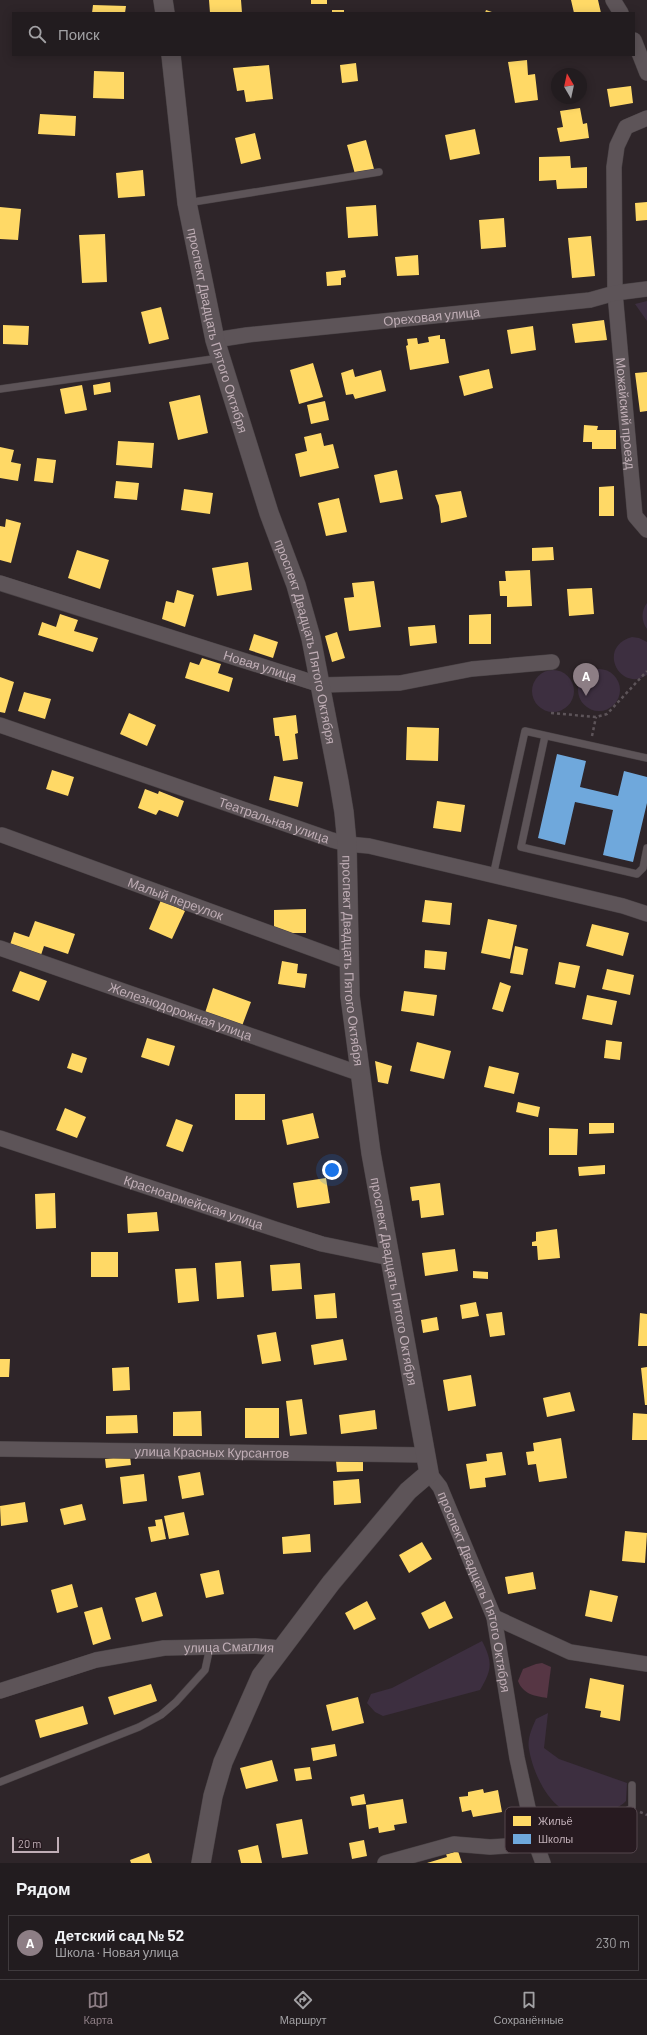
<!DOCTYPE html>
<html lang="ru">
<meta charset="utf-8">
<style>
:root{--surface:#221c1f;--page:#2e292c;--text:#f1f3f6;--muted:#a2a1a4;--line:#3f3a3d;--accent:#8d7e85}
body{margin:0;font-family:Barlow,sans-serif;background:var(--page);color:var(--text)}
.compass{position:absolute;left:551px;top:68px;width:36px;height:36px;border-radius:50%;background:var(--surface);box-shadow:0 2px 10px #0003;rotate:351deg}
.scale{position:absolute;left:12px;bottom:10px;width:47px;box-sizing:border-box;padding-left:4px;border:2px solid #c0aeb6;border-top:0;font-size:11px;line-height:14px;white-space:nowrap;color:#c0aeb6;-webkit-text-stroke:3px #271a20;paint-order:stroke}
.you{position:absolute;left:332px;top:1170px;width:14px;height:14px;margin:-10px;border:3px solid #fff;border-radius:50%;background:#1a73e8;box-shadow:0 0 0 6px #1a73e833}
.badge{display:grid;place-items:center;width:26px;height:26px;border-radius:50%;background:var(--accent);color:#fff;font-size:13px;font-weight:700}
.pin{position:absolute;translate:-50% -33px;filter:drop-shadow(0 1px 2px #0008)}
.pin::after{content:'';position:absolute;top:21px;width:14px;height:12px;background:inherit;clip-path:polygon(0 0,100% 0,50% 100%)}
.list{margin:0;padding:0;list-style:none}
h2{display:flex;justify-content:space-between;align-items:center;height:52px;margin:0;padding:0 16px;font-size:17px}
h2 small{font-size:13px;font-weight:400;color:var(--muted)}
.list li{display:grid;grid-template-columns:26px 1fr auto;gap:12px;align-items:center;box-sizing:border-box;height:56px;margin:0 8px 8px;padding:0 8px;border:1px solid var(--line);border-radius:0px}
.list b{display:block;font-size:15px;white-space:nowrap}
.list p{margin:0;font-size:13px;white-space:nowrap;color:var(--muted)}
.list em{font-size:13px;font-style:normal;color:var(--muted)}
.icon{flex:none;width:22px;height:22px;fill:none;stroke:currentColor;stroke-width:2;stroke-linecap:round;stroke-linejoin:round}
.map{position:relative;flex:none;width:647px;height:1863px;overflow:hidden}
.search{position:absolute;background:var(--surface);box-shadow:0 2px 10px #0003;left:12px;right:12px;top:12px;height:44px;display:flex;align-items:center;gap:10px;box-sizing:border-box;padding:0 14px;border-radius:0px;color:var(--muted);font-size:15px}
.sheet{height:116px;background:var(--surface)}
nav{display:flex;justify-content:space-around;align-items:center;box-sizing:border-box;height:56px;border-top:1px solid var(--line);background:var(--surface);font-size:11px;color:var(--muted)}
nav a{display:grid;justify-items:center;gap:2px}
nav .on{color:var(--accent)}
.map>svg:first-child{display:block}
.green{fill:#3d2f40}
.water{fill:#563644}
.homes{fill:#ffd966}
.schools{fill:#6fa8dc}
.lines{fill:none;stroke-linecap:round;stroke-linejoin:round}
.service-casing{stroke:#494245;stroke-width:8}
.minor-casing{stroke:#494245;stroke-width:16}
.tertiary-casing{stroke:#494245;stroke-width:20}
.path{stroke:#5d5459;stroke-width:2.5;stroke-dasharray:3 3;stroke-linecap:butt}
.service{stroke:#5d5458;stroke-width:7}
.minor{stroke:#5d5458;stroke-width:15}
.tertiary{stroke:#5d5458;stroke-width:19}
.labels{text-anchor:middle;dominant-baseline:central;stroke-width:4;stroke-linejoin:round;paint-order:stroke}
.street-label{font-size:13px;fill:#c0aeb6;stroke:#271a20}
.key{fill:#271a20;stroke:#55464d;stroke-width:1}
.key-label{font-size:11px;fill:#c0aeb6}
</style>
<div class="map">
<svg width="647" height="1863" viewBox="0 0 647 1863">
<rect width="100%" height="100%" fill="#2e2529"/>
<path class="green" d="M647,301v20l-12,-17z
M647,603v26c-6,-8 -6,-18 0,-26z
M632,637l7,1 8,4v33c-27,18 -51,-28 -15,-38z
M578 690a21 21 0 1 1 42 0a21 21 0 1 1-42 0Z
M532 691a21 21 0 1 1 42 0a21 21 0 1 1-42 0Z
M482,1641c11,21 10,29 -2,49l-97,26 -8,-4 -8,-9 4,-9 21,-6z
M548,1713l-4,35 15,11 68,24 -1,18c-9,10 -25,11 -38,10 -7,-1 -21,1 -27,-3 -17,-11 -29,-40 -32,-59 -2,-10 3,-21 7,-30z"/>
<path class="water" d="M542,1663l9,4 -4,31c-13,-2 -24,-4 -29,-17l5,-12 13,-5z"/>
<path class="homes" d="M209,0h32l1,13h-32z
M311,0h16v4h-16z
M571,0h27l3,13h-27z
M93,5l33,1 -1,7h-33z
M332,10h12v3h-12z
M486,10l9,3h-10z
M527,60l1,15 7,-1 3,26 -23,3 -7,-41z
M356,63l2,18 -16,2 -2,-18z
M269,65l4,34 -27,3 -2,-12 -7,1 -4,-23z
M94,71l30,1v27l-31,-1z
M631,86l2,17 -23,4 -3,-18z
M580,108l3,16 4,-1 2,15 -29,4 -3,-14 6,-1 -3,-16z
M40,114l36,2 -1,20 -37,-2z
M475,129l5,25 -30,6 -5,-25z
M255,133l6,26 -20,5 -6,-26z
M366,140l8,29 -19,5 -8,-29z
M570,156l1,12 16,-1v21l-30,1 -1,-9 -17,1v-24z
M143,170l2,26 -27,2 -2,-25z
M647,202v18l-11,1 -1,-18z
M376,205l2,31 -30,2 -2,-31z
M0,207l21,2 -3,31 -18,-1z
M504,218l2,29 -25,2 -2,-29z
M105,234l2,48 -25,1 -3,-48z
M591,236l4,40 -23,2 -4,-40z
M418,255l1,20 -22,1 -2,-19z
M345,270l1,7 -5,1v7l-14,1 -1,-14z
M161,307l8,32 -20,5 -8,-32z
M604,320l3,20 -32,3 -3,-19z
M3,325l26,1 -1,19 -25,-1z
M533,326l3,24 -25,4 -4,-24z
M440,335v4h5l4,24 -39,7 -4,-24 2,-1 -1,-6 10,-1 1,6 11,-2 -1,-5z
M313,363l10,34 -24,7 -9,-34z
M353,369l2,8 26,-7 5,21 -31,8 -2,-5 -7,1 -5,-22z
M489,369l4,19 -29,8 -5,-20z
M647,372v39l-7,1 -5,-39z
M110,382l1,10 -17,3 -1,-10z
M82,385l5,25 -22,4 -5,-25z
M200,395l8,38 -30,7 -9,-38z
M325,401l4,19 -18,4 -4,-19z
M584,425l14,1 -1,4h19v19h-24v-7h-9z
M321,433l3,13 9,-2 6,24 -39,9 -5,-23 12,-3 -3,-14z
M118,441l36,2 -2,25 -36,-3z
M0,447l14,3 -3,12 10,2 -3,17 -18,-3z
M37,458l19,2 -3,23 -19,-2z
M397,470l6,29 -23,4 -6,-28z
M116,481l23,2 -2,17 -23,-2z
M614,486v30h-15v-29z
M184,489l29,4 -3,21 -29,-4z
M461,491l6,26 -26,6 -2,-17 -4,-11z
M339,498l8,34 -21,4 -8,-33z
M6,519l15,4 -10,40 -11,-3v-34l5,1z
M553,547l1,13 -22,1v-13z
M77,550l32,10 -9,29 -32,-11z
M248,562l4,28 -35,6 -5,-28z
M530,570l2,36 -25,1v-11h-7l-1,-15h7l-1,-10z
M374,581l7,46 -32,4 -5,-33 10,-1 -2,-14z
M592,588l2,26 -25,2 -2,-27z
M177,590l17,5 -9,32 -23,-8 4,-18 8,2z
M60,614l18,6 -4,11 24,7 -5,14 -55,-17 4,-13 14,5z
M491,614v30h-22v-29z
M435,625l2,18 -27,3 -2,-19z
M337,632l8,26 -13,4 -7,-26z
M254,634l24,8 -5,16 -24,-8z
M202,658l19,6 -3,9 15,5 -4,14 -44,-14 5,-16 9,3z
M0,677l14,5 -9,31 -5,-1z
M24,692l27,7 -6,20 -27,-8z
M129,713l27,12 -9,21 -27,-12z
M296,715l2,18 -3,1 3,25 -15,2 -4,-25h-4l-2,-18z
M407,727l32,1 -1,33 -32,-1z
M52,770l22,7 -6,19 -22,-7z
M274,776l29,6 -5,25 -29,-7z
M145,789l13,5 1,-3 25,10 -6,16 -19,-7 -3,5 -18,-7z
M437,801l28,4 -4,27 -28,-4z
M161,900l24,11 -13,28 -23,-10z
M425,900l27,3 -2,22 -28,-3z
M306,909v24h-32v-23z
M488,919l29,6 -7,34 -29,-6z
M35,921l40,13 -7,20 -24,-8 -3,9 -31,-10 4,-13 15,5z
M592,924l37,9 -6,23 -37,-10z
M515,946l13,3 -5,26 -13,-2z
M425,950l22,2 -2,18 -21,-2z
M282,961l16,3 -1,9 10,1 -2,14 -27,-4z
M559,962l21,4 -5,22 -20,-4z
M607,969l27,6 -4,20 -28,-6z
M20,971l27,10 -8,20 -27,-10z
M500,982l11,4 -8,26 -11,-3z
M213,988l38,14 -9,24 -37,-13z
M404,991l33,4 -3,21 -33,-5z
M587,995l30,6 -5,24 -30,-6z
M147,1038l28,8 -6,20 -28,-9z
M606,1040l16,2 -2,18 -16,-2z
M417,1042l34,9 -7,28 -34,-8z
M72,1053l15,5 -5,15 -15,-5z
M375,1061l17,5 -4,18 -10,-2z
M489,1066l30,7 -5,21 -30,-7z
M235,1094h30v26h-30z
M518,1102l22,5 -2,10 -22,-5z
M65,1108l21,9 -9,21 -21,-8z
M313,1113l6,25 -32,7 -5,-25z
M176,1119l17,6 -10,27 -17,-6z
M589,1123h25v10l-25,1z
M549,1128l29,1 -1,26h-28z
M605,1165v9l-26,2 -1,-9z
M326,1178l4,25 -33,5 -4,-25z
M440,1183l4,32 -23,3 -2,-18 -7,1 -2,-14z
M55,1193l1,35 -20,1 -1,-35z
M157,1212l2,19 -31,2 -1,-19z
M557,1229l3,29 -22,2 -1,-14h-5v-4l4,-1v-9z
M455,1249l3,22 -33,5 -3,-23z
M91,1252h27v25h-27z
M241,1261l3,36 -27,2 -2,-36z
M300,1263l2,26 -30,2 -2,-26z
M196,1268l3,33 -21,2 -3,-34z
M473,1271l15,1v7l-15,-1z
M335,1293l2,25 -21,1 -2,-24z
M476,1302l3,14 -17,3 -2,-14z
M502,1312l3,23 -15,2 -4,-23z
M640,1313l7,1v32h-9z
M437,1317l2,13 -16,3 -2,-13z
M276,1332l5,29 -19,3 -5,-29z
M343,1339l4,21 -33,5 -3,-20z
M0,1359h10l-1,18h-9z
M129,1367l1,23 -17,1 -1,-23z
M647,1367v38h-2l-4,-37z
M471,1375l5,31 -28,5 -5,-31z
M570,1392l5,19 -28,6 -4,-19z
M302,1399l5,35 -17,2 -4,-35z
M245,1408h34v30h-34z
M375,1410l2,19 -36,5 -2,-19z
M201,1411l1,25h-29v-24z
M633,1413l14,1v26h-15z
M137,1415l1,18 -32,1v-18z
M561,1438l6,40 -28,4 -3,-18 -8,1 -2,-13 8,-1 -1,-8z
M502,1452l4,23 -21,3 1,9 -16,2 -4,-25 21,-3 -1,-7z
M130,1456l1,9 -25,3 -1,-9z
M363,1460v11l-26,1 -1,-11z
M200,1472l4,23 -22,4 -4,-23z
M144,1474l3,27 -24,3 -3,-27z
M359,1479l2,24 -27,2 -1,-24z
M25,1502l3,20 -27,4 -1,-20z
M82,1504l4,16 -22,5 -4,-16z
M184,1512l5,23 -20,4 -5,-23z
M162,1519l4,20 -15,3 -3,-15 8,-1 -1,-6z
M625,1531l22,2 -2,30 -23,-2z
M310,1534l1,18 -28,2 -1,-17z
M422,1542l10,17 -23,14 -10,-18z
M219,1570l5,24 -18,4 -6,-24z
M533,1572l3,17 -28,5 -3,-17z
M72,1584l6,23 -21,6 -6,-23z
M590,1590l28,6 -6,26 -27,-6z
M156,1592l7,24 -21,6 -7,-24z
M367,1601l9,18 -22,11 -9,-17z
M445,1601l8,17 -24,11 -8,-16z
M102,1607l9,32 -18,6 -9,-33z
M590,1678l34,7 -4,36 -20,-4 1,-6 -16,-3z
M151,1684l6,17 -43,14 -6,-18z
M358,1697l6,26 -32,8 -6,-26z
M83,1706l5,18 -48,14 -5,-18z
M335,1744l2,12 -24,5 -2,-13z
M272,1760l6,21 -32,8 -6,-21z
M310,1767l2,12 -16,2 -2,-12z
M483,1789l1,4 14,-3 4,22 -29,5 -2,-7 -9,2 -3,-15 9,-1v-4z
M364,1794l2,10 -14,2 -2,-9z
M403,1799l4,24 -13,2 1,5 -16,3 -1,-6 -9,2 -3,-24z
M302,1819l6,35 -26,4 -6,-34z
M364,1840l3,16 -15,3 -3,-16z
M258,1845l4,18h-21l-3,-13z
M458,1851l4,12h-35l20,-6 -1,-3z
M149,1853l3,10h-21l-1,-3z"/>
<path class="schools" d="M557,754l29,7 -6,26 38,9 6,-25 23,6v26l-14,59 -30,-7 10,-45 -38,-8 -10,43 -27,-7z"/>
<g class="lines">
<defs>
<path id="service" d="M187,203l192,-31
M0,389l220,-31
M545,736l-24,111 116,27 6,-6 4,-20
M493,876l32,-145 122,27
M0,1782l139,-55 22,-12 15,-13 29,-32 5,-23
M536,1844l58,-16 38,-20v-23"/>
<g id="minor">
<path d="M613,0l8,13"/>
<path d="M634,40l13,33"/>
<path id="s1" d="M647,118l-21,9 -9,19 -3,21 1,126 20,223 12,14"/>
<path id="s2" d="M215,340l32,-5 343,-35 25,-7 32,-4"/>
<path id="s3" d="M0,583l321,102 79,-2 72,-14 80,-7"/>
<path id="s4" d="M0,725l332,115 15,4 22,2 254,60 24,8"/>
<path id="s5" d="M2,835l347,127"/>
<path id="s6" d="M0,948l361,126"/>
<path id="s7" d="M0,1138l275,91 47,15 68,14"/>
<path id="s8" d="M0,1449l425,6"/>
<path id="s9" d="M429,1473l11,14 54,130 23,141 19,86 7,19"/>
<path d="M494,1617l76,35 77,12"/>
<path id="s10" d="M0,1691l96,-31 68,-12 91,-2 27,2"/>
<path d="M385,1863l69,-19 36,3 46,-3"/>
</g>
<g id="tertiary">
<path d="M163,0l2,13"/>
<path id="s11" d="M171,55l16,148 28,137 54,173 27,72 15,53 28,144 5,30 3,32 3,152 21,157 58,320 -21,18 -77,92 -70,93 -38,86 -10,34 -12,67"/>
</g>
</defs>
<use href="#service" class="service-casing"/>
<use href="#minor" class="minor-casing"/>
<use href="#tertiary" class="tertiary-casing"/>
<path class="path" d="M551,713l45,4 11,-3 40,-43
M592,736l4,-19
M640,1812l7,3"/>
<use href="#service" class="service"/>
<use href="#minor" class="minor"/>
<use href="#tertiary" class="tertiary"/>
</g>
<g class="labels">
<g class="street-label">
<text stroke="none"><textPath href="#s2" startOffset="218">Ореховая улица</textPath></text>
<text stroke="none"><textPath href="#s11" startOffset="280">проспект Двадцать Пятого Октября</textPath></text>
<text stroke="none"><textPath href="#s1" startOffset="312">Можайский проезд</textPath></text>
<text stroke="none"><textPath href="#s11" startOffset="604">проспект Двадцать Пятого Октября</textPath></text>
<text stroke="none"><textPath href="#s3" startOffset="273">Новая улица</textPath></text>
<text stroke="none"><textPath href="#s4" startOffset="290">Театральная улица</textPath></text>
<text stroke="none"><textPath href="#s5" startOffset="185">Малый переулок</textPath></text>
<text stroke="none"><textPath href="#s11" startOffset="928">проспект Двадцать Пятого Октября</textPath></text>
<text stroke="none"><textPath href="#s6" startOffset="191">Железнодорожная улица</textPath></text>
<text stroke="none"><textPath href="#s7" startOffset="204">Красноармейская улица</textPath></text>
<text stroke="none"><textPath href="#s11" startOffset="1252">проспект Двадцать Пятого Октября</textPath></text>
<text stroke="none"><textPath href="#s8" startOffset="212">улица Красных Курсантов</textPath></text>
<text stroke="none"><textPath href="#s9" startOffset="129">проспект Двадцать Пятого Октября</textPath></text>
<text stroke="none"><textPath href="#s10" startOffset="235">улица Смаглия</textPath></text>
</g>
</g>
<rect x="505" y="1807" width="132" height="46" rx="6" class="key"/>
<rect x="513" y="1816" width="18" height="10" fill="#ffd966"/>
<rect x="513" y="1834" width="18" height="10" fill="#6fa8dc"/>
<g class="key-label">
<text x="538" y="1825">Жильё</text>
<text x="538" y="1843">Школы</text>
</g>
</svg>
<svg class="compass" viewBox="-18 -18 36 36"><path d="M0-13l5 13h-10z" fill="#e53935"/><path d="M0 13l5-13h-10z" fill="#a2a1a4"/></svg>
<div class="scale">20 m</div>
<div class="you"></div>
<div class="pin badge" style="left:586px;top:696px">A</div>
<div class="search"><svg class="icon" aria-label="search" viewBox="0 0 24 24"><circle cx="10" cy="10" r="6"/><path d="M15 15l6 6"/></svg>Поиск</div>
</div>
<section class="sheet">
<h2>Рядом<small></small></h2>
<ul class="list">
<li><span class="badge">A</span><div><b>Детский сад № 52</b><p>Школа · Новая улица</p></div><em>230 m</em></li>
</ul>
</section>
<nav>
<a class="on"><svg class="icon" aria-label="map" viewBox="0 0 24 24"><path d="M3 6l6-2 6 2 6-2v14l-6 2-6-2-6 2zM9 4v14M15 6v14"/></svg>Карта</a>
<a><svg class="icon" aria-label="directions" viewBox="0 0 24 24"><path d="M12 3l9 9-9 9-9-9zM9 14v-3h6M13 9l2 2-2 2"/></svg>Маршрут</a>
<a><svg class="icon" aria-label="saved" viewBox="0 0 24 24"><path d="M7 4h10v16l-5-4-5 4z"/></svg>Сохранённые</a>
</nav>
